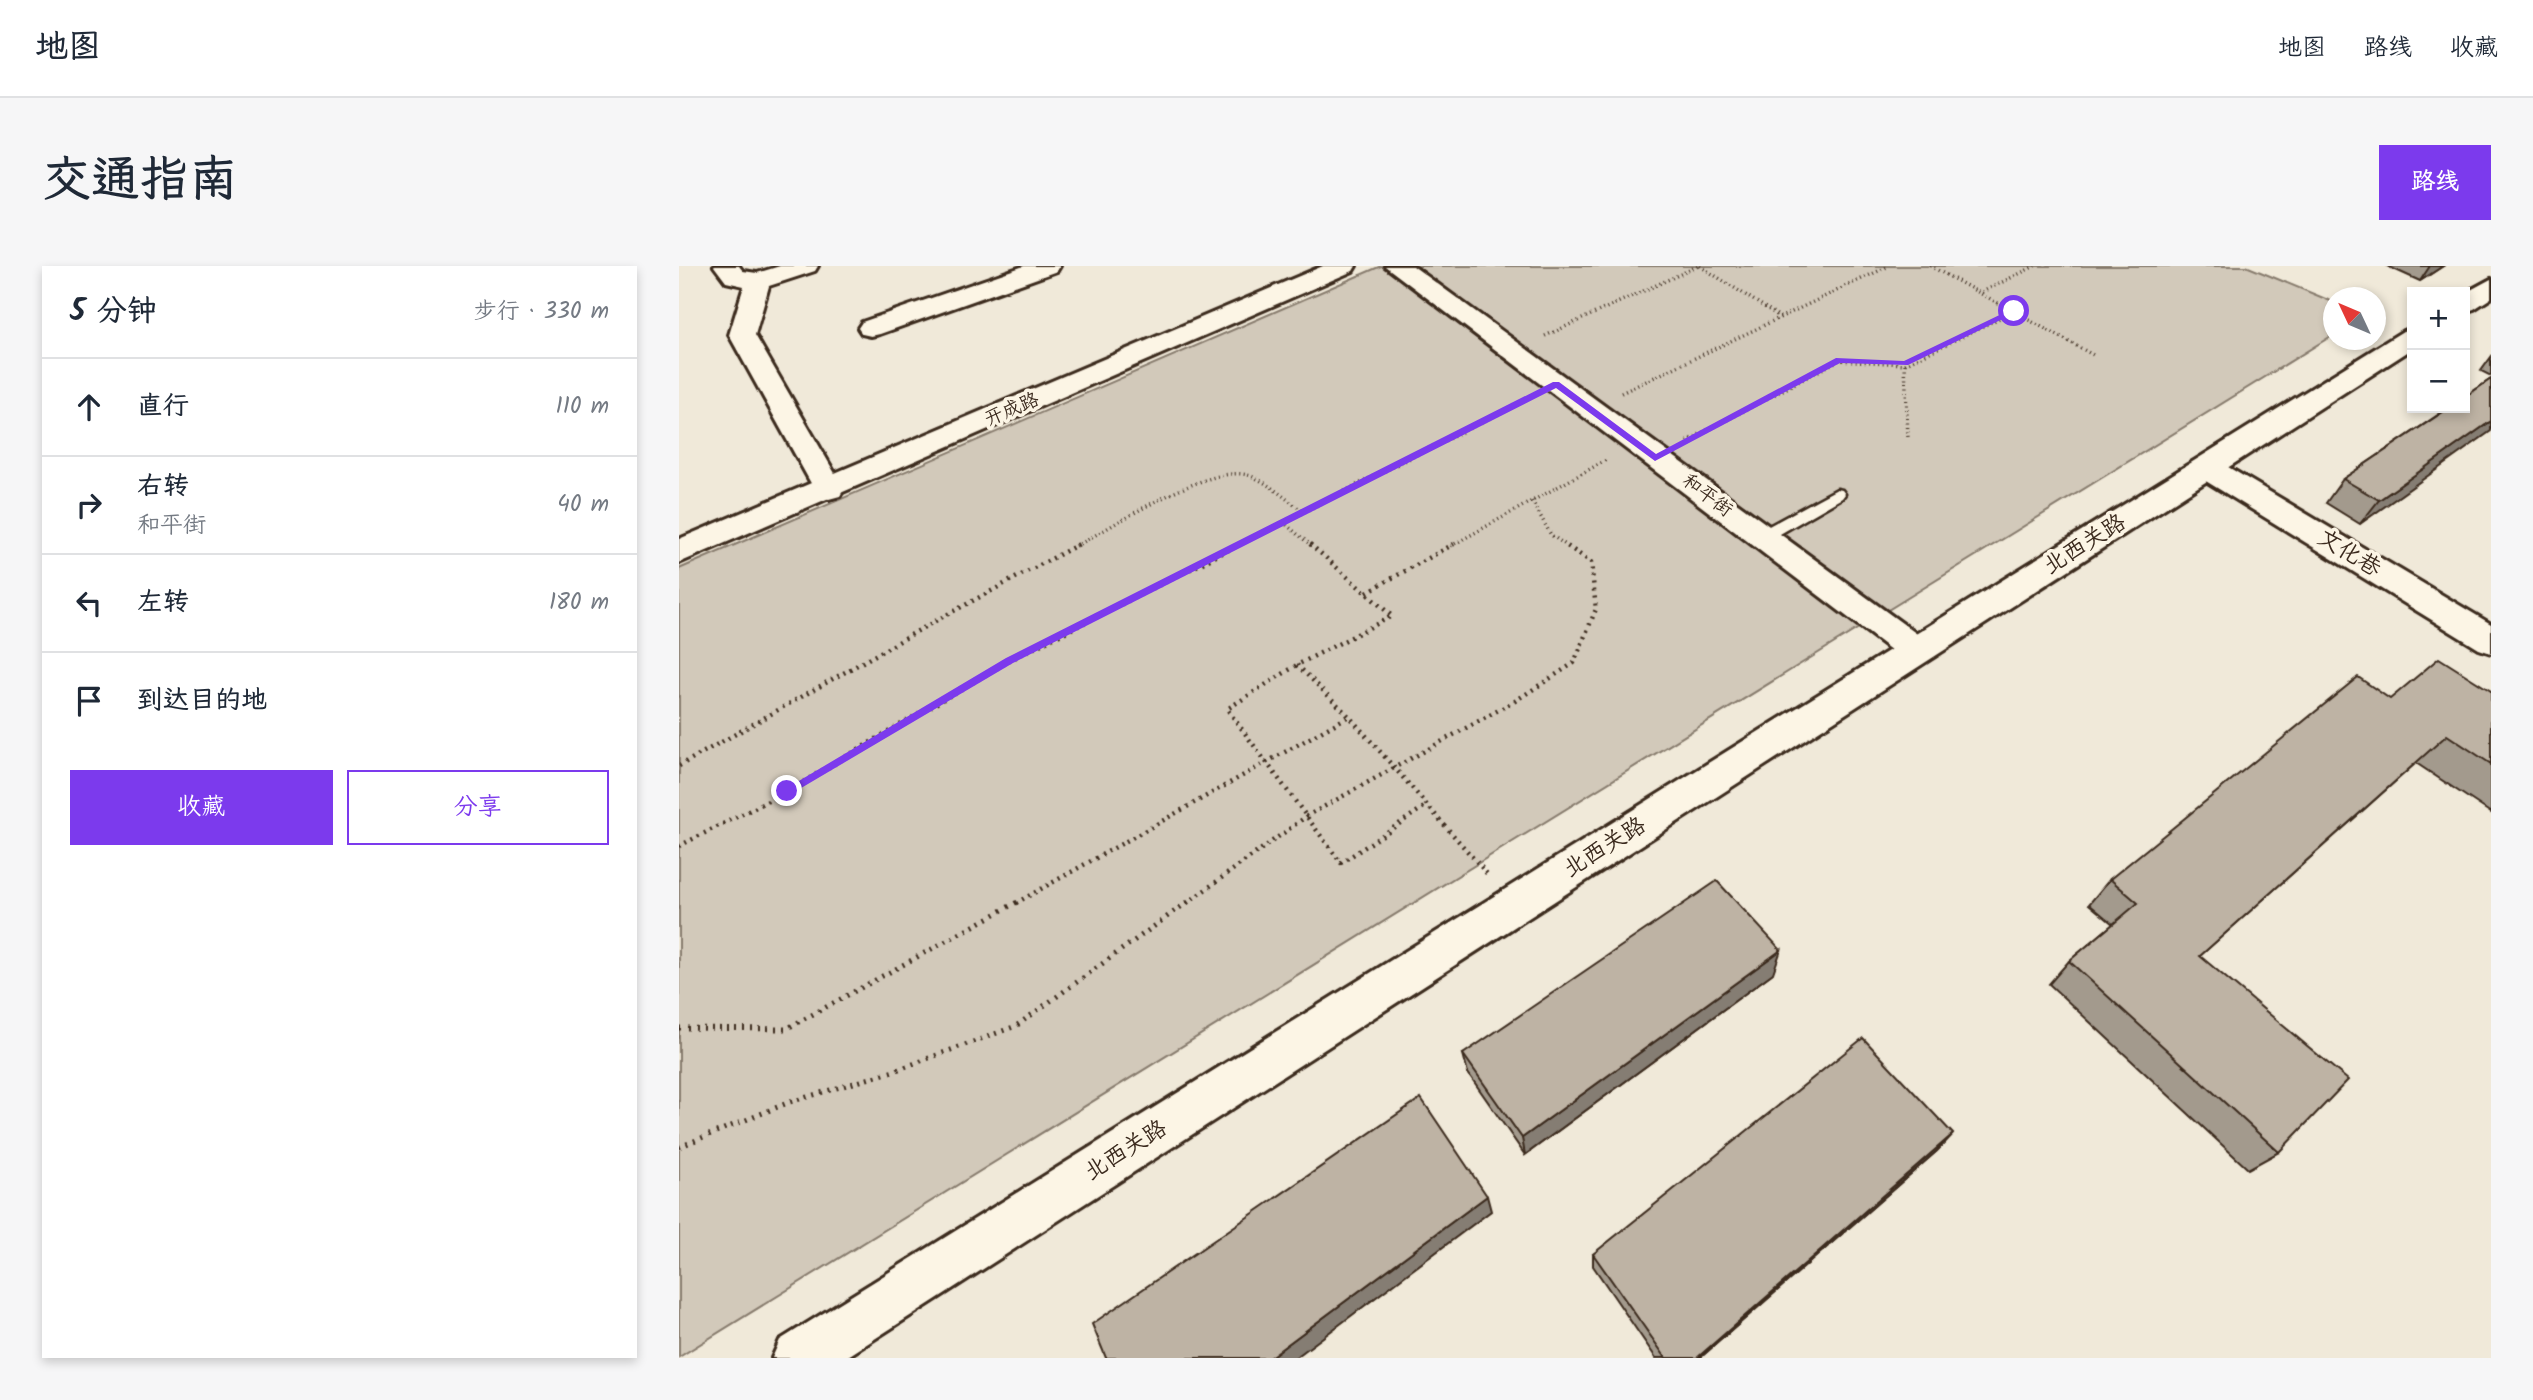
<!DOCTYPE html>
<html lang="zh">
<meta charset="utf-8">
<style>
:root{--surface:#fff;--page:#f6f6f7;--text:#1f2937;--muted:#747a83;--line:#e0e1e3;--accent:#7c3aed}
body{margin:0;font-family:Kalam,"LXGW WenKai TC",sans-serif;background:var(--page);color:var(--text)}
.controls{position:absolute;right:21px;top:21px;display:grid;overflow:hidden;border-radius:0px;box-shadow:0 4px 10px #0003}
.controls button{width:63px;height:63px;display:grid;place-items:center;padding:0;border:0;border-bottom:2px solid var(--line);background:var(--surface);color:var(--text);font:35px sans-serif}
.compass{position:absolute;left:1644px;top:21px;width:63px;height:63px;border-radius:50%;background:var(--surface);box-shadow:0 4px 10px #0003;rotate:314deg}
.stop{position:absolute;width:21px;height:21px;margin:-16px;border:5px solid #7c3aed;border-radius:50%;background:#fff}
.stop.end{background:#7c3aed;border-color:#fff;box-shadow:0 2px 7px #0008}
.list{margin:0;padding:0;list-style:none}
h2{display:flex;justify-content:space-between;align-items:center;height:91px;margin:0;padding:0 28px;font-size:30px}
h2 small{font-size:23px;font-weight:400;color:var(--muted)}
.list li{display:grid;grid-template-columns:46px 1fr auto;gap:21px;align-items:center;box-sizing:border-box;height:98px;padding:0 28px;border-top:2px solid var(--line)}
.list b{display:block;font-size:26px;white-space:nowrap}
.list p{margin:0;font-size:23px;white-space:nowrap;color:var(--muted)}
.list em{font-size:23px;font-style:normal;color:var(--muted)}
.actions{display:flex;gap:14px;padding:21px 28px}
.actions a{flex:1;padding:16px 0;border:2px solid var(--accent);border-radius:0px;text-align:center;font-size:24px;color:var(--accent)}
.actions .main{background:var(--accent);color:#fff}
.icon{flex:none;width:38px;height:38px;fill:none;stroke:currentColor;stroke-width:2;stroke-linecap:round;stroke-linejoin:round}
.map{position:relative;flex:none;width:1812px;height:1092px;overflow:hidden;border-radius:0px}
header{display:flex;align-items:center;gap:42px;box-sizing:border-box;height:98px;padding:0 35px;background:var(--surface);border-bottom:2px solid var(--line)}
header strong{font-size:33px}
nav{display:flex;gap:38px;margin-inline-start:auto;font-size:24px}
.intro{display:flex;align-items:center;justify-content:space-between;box-sizing:border-box;height:168px;padding:0 42px}
h1{margin:0;font-size:49px}
.button{padding:18px 32px;border-radius:0px;background:var(--accent);color:#fff;font-size:24px;font-weight:700}
main{display:flex;gap:42px;padding:0 42px}
aside{flex:1;background:var(--surface);border-radius:0px;box-shadow:0 4px 10px #0003}
.map>svg:first-child{display:block}
.green{fill:#d2c9ba;stroke:#867a6c;stroke-width:2}
.lines{fill:none;stroke-linecap:round;stroke-linejoin:round}
.lane-casing{stroke:#3b2a1e;stroke-width:5}
.street-casing{stroke:#3b2a1e;stroke-width:6}
.secondary-casing{stroke:#3b2a1e;stroke-width:6}
.path-far2{stroke:#3b2a1e;stroke-width:3.5;stroke-dasharray:1 3.5;stroke-linecap:butt}
.path-far1{stroke:#3b2a1e;stroke-width:4.5;stroke-dasharray:2 5;stroke-linecap:butt}
.path{stroke:#3b2a1e;stroke-width:5;stroke-dasharray:2 6;stroke-linecap:butt}
.lane{fill:#fcf5e5;fill-rule:evenodd}
.street{fill:#fcf5e5;fill-rule:evenodd}
.secondary{fill:#fcf5e5;fill-rule:evenodd}
.wall{fill:#a39a8d;stroke:#3b2a1e;stroke-width:2}
.shaded-wall{fill:#857d73;stroke:#3b2a1e;stroke-width:2}
.building{fill:#beb3a4;stroke:#3b2a1e;stroke-width:2}
.route{fill:#7c3aed}
.labels{text-anchor:middle;dominant-baseline:central;stroke-width:7;stroke-linejoin:round;paint-order:stroke}
.far-street-label{font-size:19px;fill:#3b2a1e;stroke:#fcf5e5}
.street-label{font-size:23px;fill:#3b2a1e;stroke:#fcf5e5}
</style>
<header>
<strong>地图</strong>
<nav><a>地图</a><a>路线</a><a>收藏</a></nav>
</header>
<div class="intro"><h1>交通指南</h1><a class="button">路线</a></div>
<main>
<aside>
<h2>5 分钟<small>步行 · 330 m</small></h2>
<ul class="list">
<li><svg class="icon" aria-label="ahead" viewBox="0 0 24 24"><path d="M12 20V5M6 11l6-6 6 6"/></svg><div><b>直行</b></div><em>110 m</em></li>
<li><svg class="icon" aria-label="right" viewBox="0 0 24 24"><path d="M7 20v-9h11M14 6l5 5-5 5"/></svg><div><b>右转</b><p>和平街</p></div><em>40 m</em></li>
<li><svg class="icon" aria-label="left" viewBox="0 0 24 24"><path d="M17 20v-9H6M10 6l-5 5 5 5"/></svg><div><b>左转</b></div><em>180 m</em></li>
<li><svg class="icon" aria-label="arrive" viewBox="0 0 24 24"><path d="M6 21V4h12l-3 4 3 4H6"/></svg><div><b>到达目的地</b></div></li>
</ul>
<div class="actions"><a class="main">收藏</a><a>分享</a></div>
</aside>
<div class="map">
<svg width="1812" height="1092" viewBox="0 0 1812 1092">
<rect width="100%" height="100%" fill="#f0e9d9"/>
<filter id="ink" filterUnits="userSpaceOnUse"><feTurbulence type="fractalNoise" baseFrequency=".0143" numOctaves="2"/><feDisplacementMap in="SourceGraphic" scale="14" xChannelSelector="R" yChannelSelector="G"/><feConvolveMatrix kernelMatrix="1 2 1 2 8 2 1 2 1" color-interpolation-filters="sRGB"/></filter>
<g filter="url(#ink)">
<path class="green" d="M702,0h865l87,36v33l-1654,1022v-788z"/>
<g class="lines">
<defs>
<path id="lane" d="M1158,223l5,1 3,4 -3,4 -74,43h-12l-2,-4 2,-4z"/>
<path id="street" d="M35,0h25l4,5 14,2 23,-7h38l-3,5 -46,15 -14,49 89,154 -4,7 -11,3 -11,-3 -89,-161 15,-49 -18,-4z
M345,0h36l-3,5 -177,63 -9,2 -9,-2 -4,-6 4,-6z
M706,0h28l515,376 5,9 -5,9 -12,4 -12,-4z
M1528,192l11,3 273,163v29l-12,-4 -283,-174 -4,-7 4,-7z"/>
<path id="secondary" d="M644,0h33l-3,5 -674,292v-24z
M1812,13v19l-17,11 -9,3v-19z
M1733,63v20l-1567,1009h-73l8,-18 1623,-1009z"/>
</defs>
<use href="#lane" class="lane-casing"/>
<use href="#street" class="street-casing"/>
<use href="#secondary" class="secondary-casing"/>
<path class="path-far2" d="M1021,0l80,51
M1251,0l165,90
M1303,26l53,-26
M866,70l153,-70
M1226,98l3,74
M942,127l268,-127
M1008,175l152,-81 66,4 109,-53
M853,235l19,34 16,11
M604,256l29,24
M397,280c38,-20 135,-85 175,-70 18,7 37,25 53,36
M557,280l291,-147
M772,280l157,-87"/>
<path class="path-far1" d="M631,278l82,72 -95,49 -70,44 114,154 86,-58
M688,326l87,-48
M618,399l52,51 140,160
M0,500l258,-146 142,-76
M0,580l109,-55 222,-131 230,-116
M337,637l333,-187
M508,637l120,-87 208,-115 59,-38 22,-54 -5,-47 -27,-18"/>
<path class="path" d="M0,762l107,1 233,-128
M0,881l111,-45 104,-31 122,-45 173,-125"/>
<use href="#lane" class="lane"/>
<use href="#street" class="street"/>
<use href="#secondary" class="secondary"/>
</g>
<path class="wall" d="M1708,0h56l-23,15z
M1812,91v19l-10,-5z
M1812,113l-131,145 -34,-21 17,-24z
M1812,425v122l-75,-50 -216,193 79,196 -31,17 -199,-185 20,-23 44,-37 -24,-20 21,-25 280,-180z
M1094,707l-248,182 -57,-82 -5,-19z
M1274,868l-16,17 -237,207h-44l-63,-92v-12z"/>
<path class="shaded-wall" d="M1751,0h13l-23,15z
M1812,155v10l-131,93 19,-24z
M1102,684l-8,23 -248,182 -3,-17z
M1274,868l-16,17 -237,207h-3z
M808,930l4,15 -196,147h-26z"/>
<path class="building" d="M1812,113v42l-112,79 -36,-21 106,-71h16v-11z
M1760,392l52,33v73l-44,-29 -247,221 148,124 -69,72 -210,-191 69,-58 -28,-24 248,-202 32,22z
M1038,615l64,69 -259,188 -59,-84z
M1184,772l90,96 -256,224h-31l-73,-104z
M742,832l66,98 -218,162h-163l-14,-34z"/>
</g>
<path class="route" d="M1335,42l3,4 -109,53 -68,-2 -185,98 -99,-73 -543,275 -222,131h-7l-2,-3 224,-133 547,-276h6l97,72 180,-96 68,3z"/>
<g class="labels">
<g class="far-street-label">
<text transform="translate(333 144) rotate(-23)">开成路</text>
<text transform="translate(1028 230) rotate(37)">和平街</text>
</g>
<g class="street-label">
<text transform="translate(1406 279) rotate(-32)">北西关路</text>
<text transform="translate(1670 288) rotate(31)">文化巷</text>
<text transform="translate(926 582) rotate(-32)">北西关路</text>
<text transform="translate(447 885) rotate(-32)">北西关路</text>
</g>
</g>
</svg>
<div class="controls">
<button>+</button>
<button>−</button>
</div>
<svg class="compass" viewBox="-18 -18 36 36"><path d="M0-13l5 13h-10z" fill="#e53935"/><path d="M0 13l5-13h-10z" fill="#747a83"/></svg>
<div class="stop" style="left:1335px;top:45px"></div>
<div class="stop end" style="left:108px;top:525px"></div>
</div>
</main>
